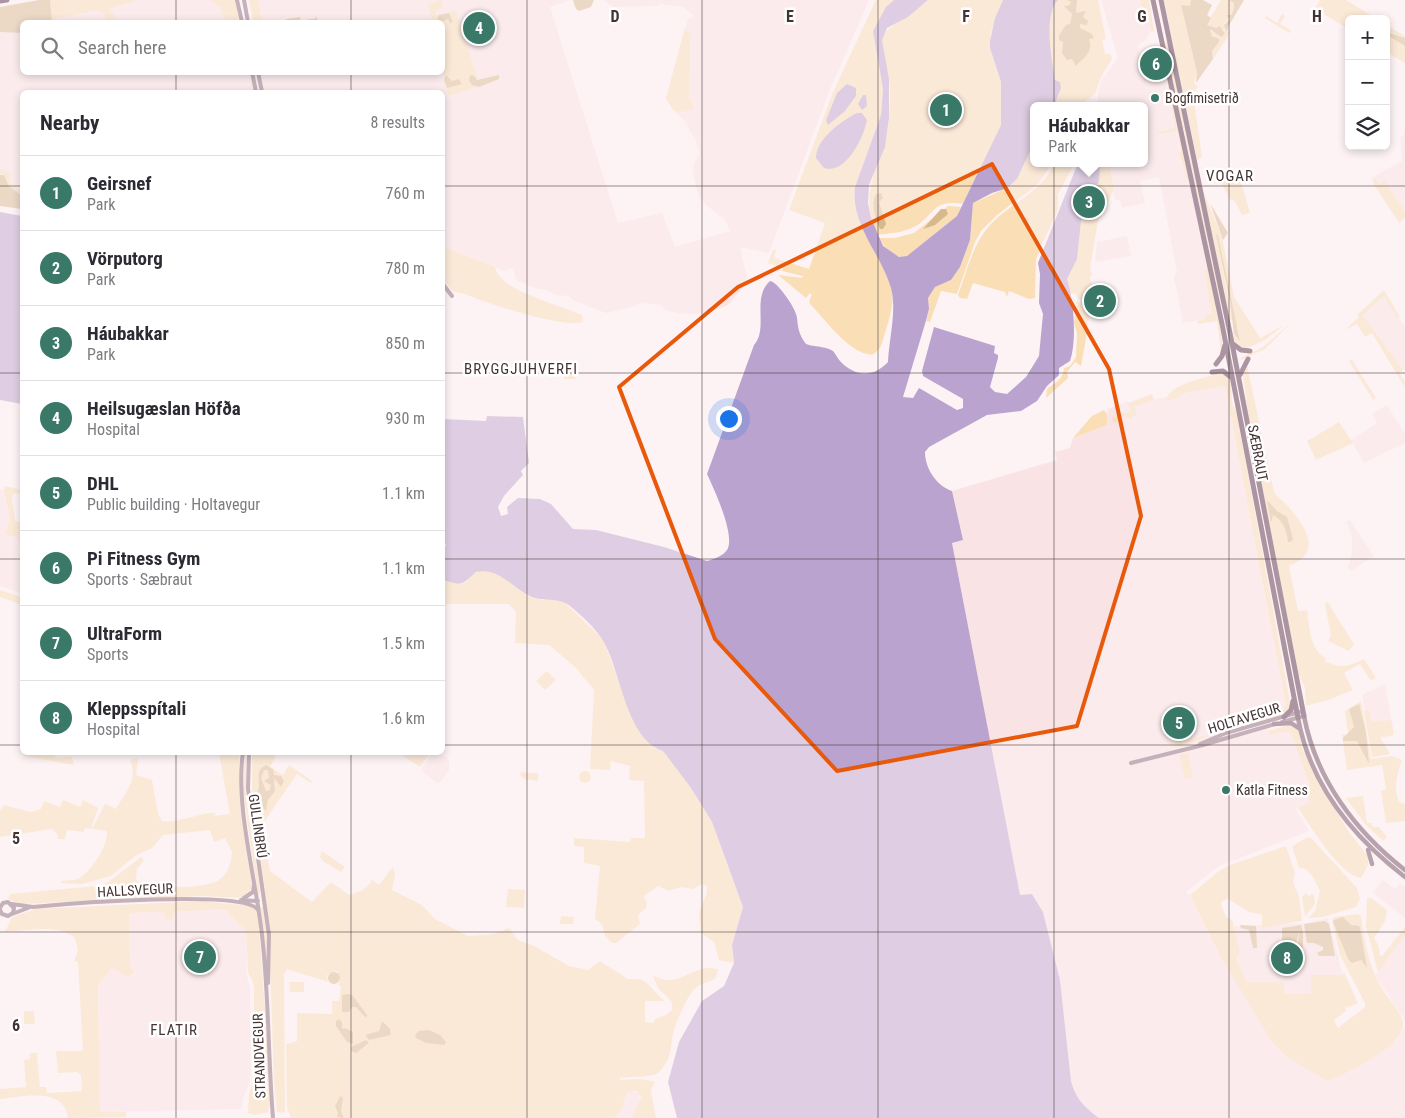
<!DOCTYPE html>
<meta charset="utf-8">
<style>
:root{--surface:#fff;--page:#f2f2f3;--text:#2b2b33;--muted:#7c7c81;--line:#e1e1e2;--accent:#3a7967}
body{margin:0;font-family:"Roboto Condensed",sans-serif;background:var(--page);color:var(--text)}
.controls{position:absolute;right:15px;top:15px;display:grid;overflow:hidden;border-radius:8px;box-shadow:0 2px 8px #0003}
.controls button{width:45px;height:45px;display:grid;place-items:center;padding:0;border:0;border-bottom:1px solid var(--line);background:var(--surface);color:var(--text);font:25px sans-serif}
.you{position:absolute;left:728px;top:418px;width:18px;height:18px;margin:-12px;border:4px solid #fff;border-radius:50%;background:#1a73e8;box-shadow:0 0 0 8px #1a73e833}
.badge{display:grid;place-items:center;width:32px;height:32px;border-radius:50%;background:var(--accent);color:#fff;font-size:16px;font-weight:700}
.pin{position:absolute;translate:-50% -50%;border:2px solid #fff;box-shadow:0 1px 5px #0006}
.popup{position:absolute;left:1030px;top:102px;width:118px;height:65px;box-sizing:border-box;display:grid;place-content:center;border-radius:8px;background:var(--surface);filter:drop-shadow(0 1px 4px #0005);font-size:16px;white-space:nowrap;color:var(--muted)}
.popup b{font-size:19px;color:var(--text)}
.popup::after{content:'';position:absolute;left:50%;top:100%;margin-left:-10px;border:10px solid transparent;border-top-color:var(--surface)}
.list{margin:0;padding:0;list-style:none}
h2{display:flex;justify-content:space-between;align-items:center;height:65px;margin:0;padding:0 20px;font-size:21px}
h2 small{font-size:16px;font-weight:400;color:var(--muted)}
.list li{display:grid;grid-template-columns:32px 1fr auto;gap:15px;align-items:center;box-sizing:border-box;height:75px;padding:0 20px;border-top:1px solid var(--line)}
.list b{display:block;font-size:19px;white-space:nowrap}
.list p{margin:0;font-size:16px;white-space:nowrap;color:var(--muted)}
.list em{font-size:16px;font-style:normal;color:var(--muted)}
.icon{flex:none;width:28px;height:28px;fill:none;stroke:currentColor;stroke-width:2;stroke-linecap:round;stroke-linejoin:round}
.map{position:relative;flex:none;width:1405px;height:1118px;overflow:hidden}
.search{position:absolute;background:var(--surface);box-shadow:0 2px 8px #0003;left:20px;top:20px;width:425px;height:55px;display:flex;align-items:center;gap:12px;box-sizing:border-box;padding:0 18px;border-radius:8px;color:var(--muted);font-size:19px}
.panel{position:absolute;background:var(--surface);box-shadow:0 2px 8px #0003;left:20px;top:90px;width:425px;height:665px;border-radius:8px}
.map>svg:first-child{display:block}
.built{fill:#f9e3e4}
.green{fill:#f9deb6}
.forest{fill:#d6b98d;fill-rule:evenodd}
.water{fill:#bba3cf}
.lines{fill:none;stroke-linecap:round;stroke-linejoin:round}
.secondary{stroke:#806274;stroke-width:4}
.primary{stroke:#644157;stroke-width:4.5}
.highway{stroke:#4b253e;stroke-width:5}
.marked{fill:none;stroke:#e8590c;stroke-width:4;stroke-linejoin:round}
.grid{fill:none;stroke:#443334;stroke-width:1;stroke-opacity:0.55}
.poi-dot{fill:#3a7967;stroke:#fff;stroke-width:2}
.labels{text-anchor:middle;dominant-baseline:central;stroke-width:5;stroke-linejoin:round;paint-order:stroke}
.poi-label{font-size:14px;fill:#443334;stroke:#fff;text-anchor:start}
.street-label{font-size:14px;fill:#443334;stroke:#fff}
.neighbourhood-label{font-size:15px;letter-spacing:1px;fill:#443334;stroke:#fff}
.grid-label{font-size:16px;text-anchor:middle;font-weight:bold;fill:#443334;stroke:#fff;stroke-width:5;stroke-linejoin:round;paint-order:stroke}
</style>
<div class="map">
<svg width="1405" height="1118" viewBox="0 0 1405 1118">
<rect width="100%" height="100%" fill="#fdf3f4"/>
<path class="built" d="M102,0h123l4,22h-207v50h420v-50h-181l-4,-22h314l-21,7 68,216 44,-10 13,34 55,-16 -5,-11 -19,-15 -7,-9 -6,-21 1,-12 6,-9 -4,-13 -12,-21 -10,-9 -8,-13 22,-79 6,-3 -11,-9 -24,-3v2l-47,1 -8,-7h265l-38,87 -62,166 -29,-6 8,34 -20,24 -12,5 -19,4 -20,-1 -11,-3 -6,-5 -20,-2 -4,3 -30,7 -31,-12 -7,-5 -13,-1 -8,-5 -13,-2 -18,-8 -3,-12 -10,3 -60,-24 -1,-155h-420v99l-10,-8 -4,-10 -8,-3v-153z
M1101,0h39l8,12 3,19 -5,9 -9,6 5,12 13,-10 4,-1 2,5 14,76 -19,4 1,2 20,-4 4,34 8,17 19,88 -4,1 9,44 -7,5 -23,4 -9,-46 3,-5 -18,-95 -19,4 5,22 -23,5 -2,-8h-5l-7,-37h36v-57h-46v-16l5,-12 15,-20z
M1405,125v93l-6,5 -28,-45 31,-17 -2,-24 3,-1z
M1127,236l4,20 -36,6 2,-20z
M1384,296l21,31v43h-2l-40,-55z
M1225,386l61,319 -4,7 -22,7 -29,5v-2h-3v3l3,11 36,-11 3,10 17,-4 4,2 18,48 1,21 -14,7 13,22 -90,35 -33,26 4,3 30,61 107,125 38,-19 33,-23 7,-13v92h-306l-18,-14 -6,-9 -4,-14 -11,-101 -17,-68 -11,-18 -12,2 -68,-354 11,-2 -11,-49 105,-31 -2,-8 15,-4 3,-10 34,-13 1,-16 20,-8 3,6 25,-8z
M1387,405l18,29v9l-41,20 -13,-23 26,-17 -5,-9z
M0,490h4l6,29 -5,15 17,5v55l-22,-8z
M1350,520l24,36 -23,15 -3,-3 4,-15v-17l-6,-14z
M1385,684l9,51 -14,3 10,16 -18,3 -10,-62z
M433,752l7,1 9,6v11l-9,12 -3,1 -16,-13z
M1383,880l12,9 5,-6 5,4v31l-32,-25z
M222,909l5,2 19,21 1,44 3,12 1,82 -1,11 -7,18 -1,10 -142,3 -2,-127 14,-18 16,10 2,-11 -1,-53 32,-1 3,1 2,7 8,-8z
M1328,918l15,57h-31l-1,19h-26l-1,-12h-37l-11,-27 -2,-29 72,-3z
M1405,935v89l-2,-7 -28,-41z
M627,1091l13,2 -2,16 -6,9h-18l7,-7z"/>
<path class="green" d="M50,0h89l-29,8 8,14h-10l-6,-9 -5,-3 -42,9 -1,3h-2z
M211,0h25l3,22h-14l-4,-14z
M249,0h9l4,22h-9z
M441,0l2,7 -8,5 1,3 20,-4 22,69 -2,-1 -1,8h4l-31,9 -5,-24 -1,-50h-10l-4,-18z
M876,0h18l-20,35 9,54 -2,26 -26,72c-6,40 30,67 37,104 2,15 -3,28 -7,42 -3,10 -4,17 -13,22 -25,-3 -45,-34 -62,-51l-1,-3 3,-6 -2,-2 -4,5 -28,-23 24,3 1,-2 -21,-5 1,-3 -15,-5 5,-13h3l-2,8 35,11 16,-46 -36,-13 44,-118z
M928,0h75l-12,32 -1,16 11,34v43l-38,79c-30,-5 -27,9 -47,22 -13,7 -25,7 -39,9 -22,-50 9,-69 12,-117 1,-13 2,-26 0,-39 -2,-14 -11,-31 -6,-45 2,-4 38,-27 45,-34z
M1058,0h40l8,39 -4,1 3,14h5l2,5 -11,18 -6,17 -16,12h-25l5,-11 1,-13 -5,-2c-3,-20 -12,-65 3,-80z
M1140,0h9l5,32 -3,-1 -3,-19h-4z
M1164,0h27l1,4 -9,11 14,58 -3,11 4,2 -5,8 9,63 -5,3z
M1221,0h8l5,3v6l-3,6 -4,1 3,3 -6,4 3,9 3,1 -17,26 -1,-8 7,-9 -10,-11 1,-2 2,3 4,-4 -10,-3z
M1320,0h26l31,19h-28v10l-34,-20z
M1282,14l3,2 -5,8 11,6 -2,3 -24,-15 1,-2 11,7z
M1386,25l19,11v27l-19,-11z
M685,28l5,7 -1,61 5,13 -12,3 -8,-1 -8,-13z
M1165,42h3l56,270 -5,-13z
M1161,45l58,274 4,31 -2,2 -4,-31 -19,3 -1,-3 9,-2 -1,-4 7,-1 -8,-44 4,-1 -19,-88h-2l-8,-29 2,-1 -4,-20 -20,3 -1,-2 19,-4 -9,-52 -21,4 -1,6 -1,-7 23,-5 -6,-26 -8,2v5l-9,5 -1,4h-4v-6z
M1034,143v20h18l-14,21 -41,31 -16,16 -6,11 -18,52 -16,-3 -11,31 -4,-1 3,-12 -1,-11 7,-11 16,-7 9,-13 10,-27 3,-37c11,-5 38,-15 44,-25 7,-11 11,-24 17,-35z
M1055,163h20l-17,31v15l-22,50 -1,39 -6,1 -20,-8 -2,6 -2,-5 -32,-9 -6,16 -7,-1 -2,-3c9,-24 15,-52 33,-71 21,-22 50,-31 64,-61z
M1081,163h28l5,26 -16,32 -8,47 2,8 -2,1 3,11 -2,3 21,11 -3,4 -21,5 1,9 -2,1 1,6 -7,39 -6,-4 -8,10 1,6 -22,20 1,-9c7,-6 16,-8 17,-21l6,-2 6,-9 1,-24 -3,-10 3,-23 3,4 1,-4 -4,-2 -1,-5 -26,4z
M0,169l9,3 2,11 11,9v4l-13,-10 -5,-11 -4,-1z
M1238,171l12,42 -8,2 -8,-15 -3,1 -12,-23z
M1376,179l3,6 6,-4 20,31v5l-6,6 -27,-42z
M1203,191l19,46 12,60 26,41 24,-13 -19,15 -20,9 -12,-8 1,-7 6,6 -24,-106 17,88 -5,-6z
M948,206l13,1 -4,9 -50,40c-13,4 -22,-7 -28,-18h16l19,-5z
M443,247l52,20c4,24 66,38 87,48l1,7c-20,6 -79,-14 -100,-21 -10,-3 -19,-9 -29,-9l-11,-12z
M1384,290l16,27 -2,2 -14,-23 -21,19 40,55 -4,3 6,9 -1,4 -32,-53 -7,4 -8,-13 -12,6 14,-13 -2,-2z
M1291,323l-26,26 -24,11v-2l22,-11z
M1352,360l24,38 -3,2 -24,-39z
M566,365h10v14h-12z
M1247,365l27,127c3,5 7,7 11,11 18,20 41,49 4,63l9,45 9,-1c3,17 2,39 19,48l-1,3c16,8 22,6 39,-2l12,19 -5,3 -11,-17 -16,9 9,17 -25,10 -19,5h-3l-1,-17 -7,-15 -49,-254 -6,-44z
M1220,374h4l7,8 1,21 5,11 53,288 -2,9 -4,3 -52,14 -4,-5 3,-1 1,2 50,-12 4,-7 -61,-319 -44,8v2l-15,6c0,-17 39,-25 54,-28z
M1152,394l2,6 -20,7 3,8 -24,8v-5l18,-7 -3,-8z
M1104,410l3,4v11l-34,13 19,-22z
M1339,422l14,21 -37,17 -9,-19z
M5,486l17,4v4l-8,-1 -2,4 3,24 7,2v16l-17,-5 5,-15 -6,-29z
M484,570c20,2 33,23 53,29 10,2 18,-1 28,4l38,36 31,83 20,26 9,3 28,37 21,34 31,85 -11,38 2,18 -15,-3 -5,-18 -13,-9 -2,-21 8,-19v-7l-6,-2 -8,5 -11,-2 -14,4 -10,-5 -14,10 3,7 -1,5 -8,7 2,9 -24,19h-4l-7,-7 -3,-12 -7,-5 5,-53 -16,-3v-16l-10,-1v-8l56,4 1,-4h14l-1,-57 -15,-1 1,-14 -19,-5 -1,9 -20,-1 4,-79 -18,-22 -27,-23 -34,-2 1,-31 -7,-8h-66l-1,-24c36,9 18,-4 42,-10z
M0,590l22,7v8l-22,-8z
M1327,601l27,43 -5,7 -21,-10 3,-6 -6,-30z
M547,671l9,9 -11,10 -9,-9z
M1361,701l10,58 21,-3 10,4c-5,14 -9,27 -3,42l6,2v17l-19,2 -5,-32 5,-2 -4,-24 -35,5 -5,-35 6,-1 -3,-23z
M1369,710l2,12 20,-2 3,15 -14,2 10,17 -18,3 -8,-46z
M1292,724l6,5 5,22 5,6 14,30 27,45 19,24v9l-7,13c-21,-2 -51,-53 -63,-70l12,-6 -7,-13 6,-5 -18,-51 -4,-2 -17,4 -2,-4z
M1212,734l-23,10 -16,3 -3,-2 -1,-2z
M31,752l23,1 2,5 16,-1 2,8 -51,-9z
M219,753h20l2,52 12,79 -4,10 -6,4 -40,-2 -182,8 -13,-5 2,-5 87,-8 10,-3 34,-26 3,3 -7,9 -1,11c16,8 68,10 83,0 9,-6 12,-17 13,-28l-7,-14 -11,4 -4,-12 -47,5 -11,13 -17,8 -24,20 -29,8 -21,-1 1,-2c6,-1 14,0 19,-4 12,-9 27,-31 26,-46l-15,-2 13,-25 11,5c9,-16 23,-31 14,-48l4,-3 4,1 -2,16 16,5 6,34 4,7c13,3 40,-9 53,-8l-1,3 16,-2z
M245,753h1v44l14,91v7h-2l-15,-103z
M252,753h19l5,3 -6,11 13,8 6,-10 23,16 -1,2 -14,-9 -36,52 9,45 42,31 19,-20 18,13c11,-3 17,-5 23,-15l7,5 14,-18 2,7 -3,16 30,15 13,14 33,17 26,-2 15,-6 9,12 16,6 35,20 19,4 12,-9 28,18h12l6,3 18,19h-19v21l8,1 2,-4 11,-4 6,-5v-8l-14,-14 -5,-12c4,1 10,4 15,4 16,1 33,-18 50,-10l-3,9c-6,3 -13,4 -18,8 -9,5 -24,41 -25,52 -1,13 -3,24 -14,34 -6,5 -29,3 -38,5v2l21,-1 14,3 -4,8 5,28h-24l9,-21 -5,-6 -9,1 -6,19 -7,7h-323l-4,-10 -1,-64 11,-3v-28l35,1v-13h7l2,-15 -3,-1 2,-4 -3,-10 -10,4 1,7 -41,-13 -3,5 1,136 -1,3 -7,-1 -3,-30 -4,-117 -5,-65 -13,-107z
M399,753h31l-10,14z
M1188,753l5,24 -8,2 -6,-24z
M579 777a6 6 0 1 1 12 0a6 6 0 1 1-12 0Z
M522,771l4,2h12v8l-14,-2 -4,-4z
M1363,796l4,27h4l2,4h6l8,10 -4,4 -17,-16 -20,-27z
M63,800l17,7 3,-7 15,8 -7,21 -6,-1 -1,4 -17,-2 -2,9h-7l-1,-5 -5,-5 -52,8v-26l4,-6 26,7 11,-3 3,-8 16,6z
M1308,837l3,1 46,50 3,11 -4,8 -33,10 -15,1 7,-7 5,-20c-5,-9 -9,-24 -21,-23l-7,-22z
M1286,846l9,27 -2,9 6,15 3,24 -40,7v-13l-13,-3 -21,-13 -6,2 -1,3 5,13 6,3 8,32 -4,5 11,25h37l1,12h26v-19h32l1,-3 14,31 -9,4 -1,-1 -3,2 1,3 -12,9 4,8 27,-21v-4l-25,-48 -8,-35 2,-3 24,-3 3,2c4,28 8,53 24,77 6,9 19,22 18,33 -1,21 -58,49 -76,55l-40,-24 -15,-15 -52,-86 -30,-61 29,-24 11,-6z
M322,851l23,16 -4,5 -17,-10 -4,-5z
M508,889l17,1 -1,18 -18,-1z
M1306,893l2,3 6,-2 1,10 -10,13 -3,-20z
M1367,898h4l16,12 -2,11 -11,17 5,9 1,9h2l23,-29v8l-27,37 -12,-45z
M200,901l53,5 5,8 9,121 3,70 -2,7 -13,3 -7,-2 1,-19 5,-18v-91l-6,-13 -2,-40 -19,-21 -5,-2 -48,3 -1,7 -7,1 -2,-7 -3,-1 -32,1 1,53 4,6 -6,5 -16,-9 -14,17 2,127h26v5l-58,1c-4,-32 -46,-21 -68,-19v-10l26,-2 -2,-27 6,-1v-6h7l3,34h6l1,6 35,-2 -1,-16 -4,-3 -19,1 -2,-22h27l-5,-89 -4,-1 4,-11 -3,-12c-17,-15 -49,-7 -70,-6l7,-15 24,-8z
M260,906l3,2 4,25 -1,39z
M561,916l13,1 -1,7h-13z
M1294.5 964a5.5 5.5 0 1 1 11 0a5.5 5.5 0 1 1-11 0Z
M289,982h15v10h-14z
M24,1011h10l1,13h-11z"/>
<path class="forest" d="M39,0h11l2,22h-30v11l-22,-1v-25z
M573,0h21l-3,7 -12,4 -3,-2z
M1067,0h10l-1,13 10,-2 -3,6 5,4 -1,4 -7,-1v4l12,6 2,4 -5,1c5,14 -6,19 -13,27l-4,-7 -5,1 -5,-7 1,-11 -4,-2v-5l7,-10 4,-1 2,-10 -8,-8 6,-1 1,-3z
M1191,0h12l9,5 -5,10 4,3 -4,7 9,3 4,-2 5,8 -4,3 -11,-8 2,7 7,3v3l-7,9 1,8 -17,24 1,-10 -16,-68 9,1z
M1229,0h15l-16,27 -1,5 -3,-7 6,-6 -4,-4h5l3,-6v-6z
M449,13l4,9 -3,1 -2,-4 -5,2 -6,-2 2,-4z
M315,14l3,6 -32,2v-3l14,-2 1,4 15,-3z
M1386,32l19,6v8l-18,-11z
M446,75l6,6 7,-2 3,5 -15,4 -3,-8z
M499,75v4l-20,8 -7,-2 -3,-4 1,-6 4,1 3,4z
M0,175h4l5,11 13,10v13l-22,-3z
M881,193l2,5 -4,4 7,22 -3,5h-3c-4,-10 -10,-25 -4,-35z
M1210,203l18,30 -5,7z
M941,209h5l2,5 -13,11 -12,4z
M1216,234l2,2 22,105 -6,-7 -4,-32z
M1267,500l10,11 10,6 6,22 -2,3h-3c-1,-11 -5,-22 -15,-27l-2,8z
M1359,704l7,28 3,32 -12,-23h-14v-3l11,-11 -5,-18z
M266,765l7,4 1,6 7,1 3,5 -3,6 -7,-9 1,13 -7,9 -2,11 -4,-4 -4,1 -3,-7c1,-4 4,-13 4,-16 0,-8 -3,-15 7,-20zM264,770h4l1,8 -5,3 7,4 -2,6h-3l-5,-13z
M1343,917l8,8 8,1 1,2 7,40 -6,-8 -9,3 -4,-4 -15,-37 1,-2z
M1325,921l4,3 6,32h-16l-2,-3 6,-3v-3l-9,-4h-7l-3,-19z
M1240,925l16,1 1,22h-4l-4,-18 -8,-2z
M1301,925l2,7v16l-5,-2 1,-14 -4,16 -5,1 -1,-5 -7,-1v-15z
M328 978a6 6 0 1 1 12 0a6 6 0 1 1-12 0Z
M349,994l4,2 14,19 -1,3 -10,-11h-4l-3,5h-7v-17z
M339,1019l3,3v7l3,-1 8,4v12l-6,-2 -11,-16v-5z
M382,1021l8,8 1,6 -22,5 -4,-5 14,-4z
M429,1030l11,5 6,7 -2,3 -18,-2 -10,-5 -1,-3 4,-4z
M366,1040l3,3 -13,10 -5,-2v-4z
M340,1096l3,2 -2,14 3,6 -7,-1 1,-4 -3,-7z"/>
<path class="water" d="M894,0h34l-20,17 -21,11 -5,12 7,39v39l-4,29 -16,38 -1,18 3,15 12,28 16,11 8,-1 50,-40 44,-91v-43l-11,-34v-7l5,-23 8,-18h55c-15,15 -6,60 -3,80l5,2 1,6 -7,18h-20v37l-17,36 -10,9 -15,5 -19,10 -3,37 -10,27 -9,13 -16,7 -7,11 1,11 -4,15 -22,73 10,1 6,-10 38,22 6,-2v-9l-40,-23 -1,-5 12,-44 61,19 -1,7 4,2v3l-8,29 5,5 12,2 19,-17 13,-21 4,-42 -4,-11 1,-29 -2,-11 40,-100h22l-1,18 -18,40 -4,38 -10,20c7,20 10,62 3,82l-11,7v7l-12,11 -10,15 -16,10 -34,4 -58,32 -4,5c0,17 12,34 27,39l11,49 -11,3 68,352 12,-1 11,18 17,68 11,101c5,18 13,26 28,37h-422l-9,-36 11,-40 23,-41 22,-15 10,-23 -2,-18 11,-38 -31,-85 -21,-34 -28,-37c-38,-12 -42,-83 -61,-112 -7,-11 -21,-24 -32,-33 -13,-10 -26,-3 -40,-10 -18,-8 -31,-29 -54,-24 -14,13 -14,14 -33,8v-28l3,-7 -4,-8 1,-118 43,2 1,-5 36,1 6,46 -8,8 2,4 -19,21 -6,11 3,9 7,-2 -1,-7 11,-9 22,1 11,5 22,25 23,1 68,17 43,14c7,-2 16,-5 20,-11 9,-14 -13,-61 -20,-76l47,-129c15,-17 -3,-47 16,-64 8,1 27,29 27,37 1,10 2,17 9,26 8,3 20,2 27,7 3,3 4,7 7,10 15,16 33,17 48,1 1,-23 9,-52 3,-74 -10,-35 -41,-63 -36,-101l26,-72 2,-26 -10,-58 13,-24z
M847,84l9,4v8l-11,15 -17,14 -2,-5 11,-27z
M863,95h3l1,11 -5,4 -4,-6z
M857,113h5l5,7c-3,17 -21,55 -43,48l-8,-10c0,-19 25,-37 41,-45z
M0,212l22,4v188l-22,-4z"/>
<g class="lines">
<path class="secondary" d="M237,0l5,22
M244,0l4,22
M252,72l4,20
M258,72l4,20
M442,283l10,13
M1282,722l22,-6
M1200,744l26,-11 77,-22
M243,752c-8,54 13,127 19,183 7,61 6,122 11,183
M249,752l-1,37 21,146 -1,48
M1131,763l72,-18 72,-21
M244,898l9,-6 1,-7
M241,900l17,1
M12,904l21,3c30,-3 214,-18 225,3
M0,908l3,-5 5,-1 6,6 -1,5 -5,3 -6,-2 -2,-4
M12,914l16,-6"/>
<path class="primary" d="M1304,716c12,63 51,115 101,154
M1298,718c12,66 55,119 107,159
M1274,724l17,-1 9,6
M1368,850l4,14"/>
<path class="highway" d="M1153,0l69,324 76,394
M1161,0l69,333 74,383
M0,1l7,-1
M1233,344l8,6 9,1
M1216,364l6,-8 3,-11
M1212,372l11,-1 9,7
M1240,375l8,-16
M1284,717l7,-7 2,-9"/>
</g>
<path d="M0 0H1405V1118H0ZM992,164l117,205 32,147 -64,210 -240,45 -122,-132 -96,-252 119,-100z" fill="#fdf3f4" fill-opacity=".55" fill-rule="evenodd"/>
<path class="marked" d="M992,164l117,205 32,147 -64,210 -240,45 -122,-132 -96,-252 119,-100z"/>
<path class="grid" d="M176,0v22M351,0v22M527,0v1118M702,0v1118M878,0v1118M1054,0v1118M1229,0v1118M176,72v20M351,72v20M0,186h22M442,186h963M0,373h22M442,373h963M0,559h22M442,559h963M0,745h22M442,745h963M176,752v366M351,752v366M0,932h1405"/>
<g class="poi-dot">
<circle cx="1155" cy="98" r="5"/>
<circle cx="1226" cy="790" r="5"/>
</g>
<g class="labels">
<g class="poi-label">
<text x="1165" y="98">Bogfimisetrið</text>
<text x="1236" y="790">Katla Fitness</text>
</g>
<g class="street-label">
<text transform="translate(1258 453) rotate(79)">SÆBRAUT</text>
<text transform="translate(1244 718) rotate(-17)">HOLTAVEGUR</text>
<text transform="translate(258 826) rotate(82)">GULLINBRÚ</text>
<text transform="translate(135 890) rotate(-3)">HALLSVEGUR</text>
<text transform="translate(259 1056) rotate(-92)">STRANDVEGUR</text>
</g>
<g class="neighbourhood-label">
<text x="1230" y="176">VOGAR</text>
<text x="521" y="369">BRYGGJUHVERFI</text>
<text x="174" y="1030">FLATIR</text>
</g>
</g>
<g class="grid-label">
<text x="615" y="22">D</text>
<text x="790" y="22">E</text>
<text x="966" y="22">F</text>
<text x="1142" y="22">G</text>
<text x="1317" y="22">H</text>
<text x="16" y="844">5</text>
<text x="16" y="1031">6</text>
</g>
</svg>
<div class="controls">
<button>+</button>
<button>−</button>
<button><svg class="icon" aria-label="layers" viewBox="0 0 24 24"><path d="M12 4l9 5-9 5-9-5zM3 14l9 5 9-5"/></svg></button>
</div>
<div class="you"></div>
<div class="pin badge" style="left:946px;top:110px">1</div>
<div class="pin badge" style="left:1100px;top:301px">2</div>
<div class="pin badge" style="left:1089px;top:202px">3</div>
<div class="popup"><b>Háubakkar</b>Park</div>
<div class="pin badge" style="left:479px;top:28px">4</div>
<div class="pin badge" style="left:1179px;top:723px">5</div>
<div class="pin badge" style="left:1156px;top:64px">6</div>
<div class="pin badge" style="left:200px;top:957px">7</div>
<div class="pin badge" style="left:1287px;top:958px">8</div>
<div class="search"><svg class="icon" aria-label="search" viewBox="0 0 24 24"><circle cx="10" cy="10" r="6"/><path d="M15 15l6 6"/></svg>Search here</div>
<section class="panel">
<h2>Nearby<small>8 results</small></h2>
<ul class="list">
<li><span class="badge">1</span><div><b>Geirsnef</b><p>Park</p></div><em>760 m</em></li>
<li><span class="badge">2</span><div><b>Vörputorg</b><p>Park</p></div><em>780 m</em></li>
<li><span class="badge">3</span><div><b>Háubakkar</b><p>Park</p></div><em>850 m</em></li>
<li><span class="badge">4</span><div><b>Heilsugæslan Höfða</b><p>Hospital</p></div><em>930 m</em></li>
<li><span class="badge">5</span><div><b>DHL</b><p>Public building · Holtavegur</p></div><em>1.1 km</em></li>
<li><span class="badge">6</span><div><b>Pi Fitness Gym</b><p>Sports · Sæbraut</p></div><em>1.1 km</em></li>
<li><span class="badge">7</span><div><b>UltraForm</b><p>Sports</p></div><em>1.5 km</em></li>
<li><span class="badge">8</span><div><b>Kleppsspítali</b><p>Hospital</p></div><em>1.6 km</em></li>
</ul>
</section>
</div>
